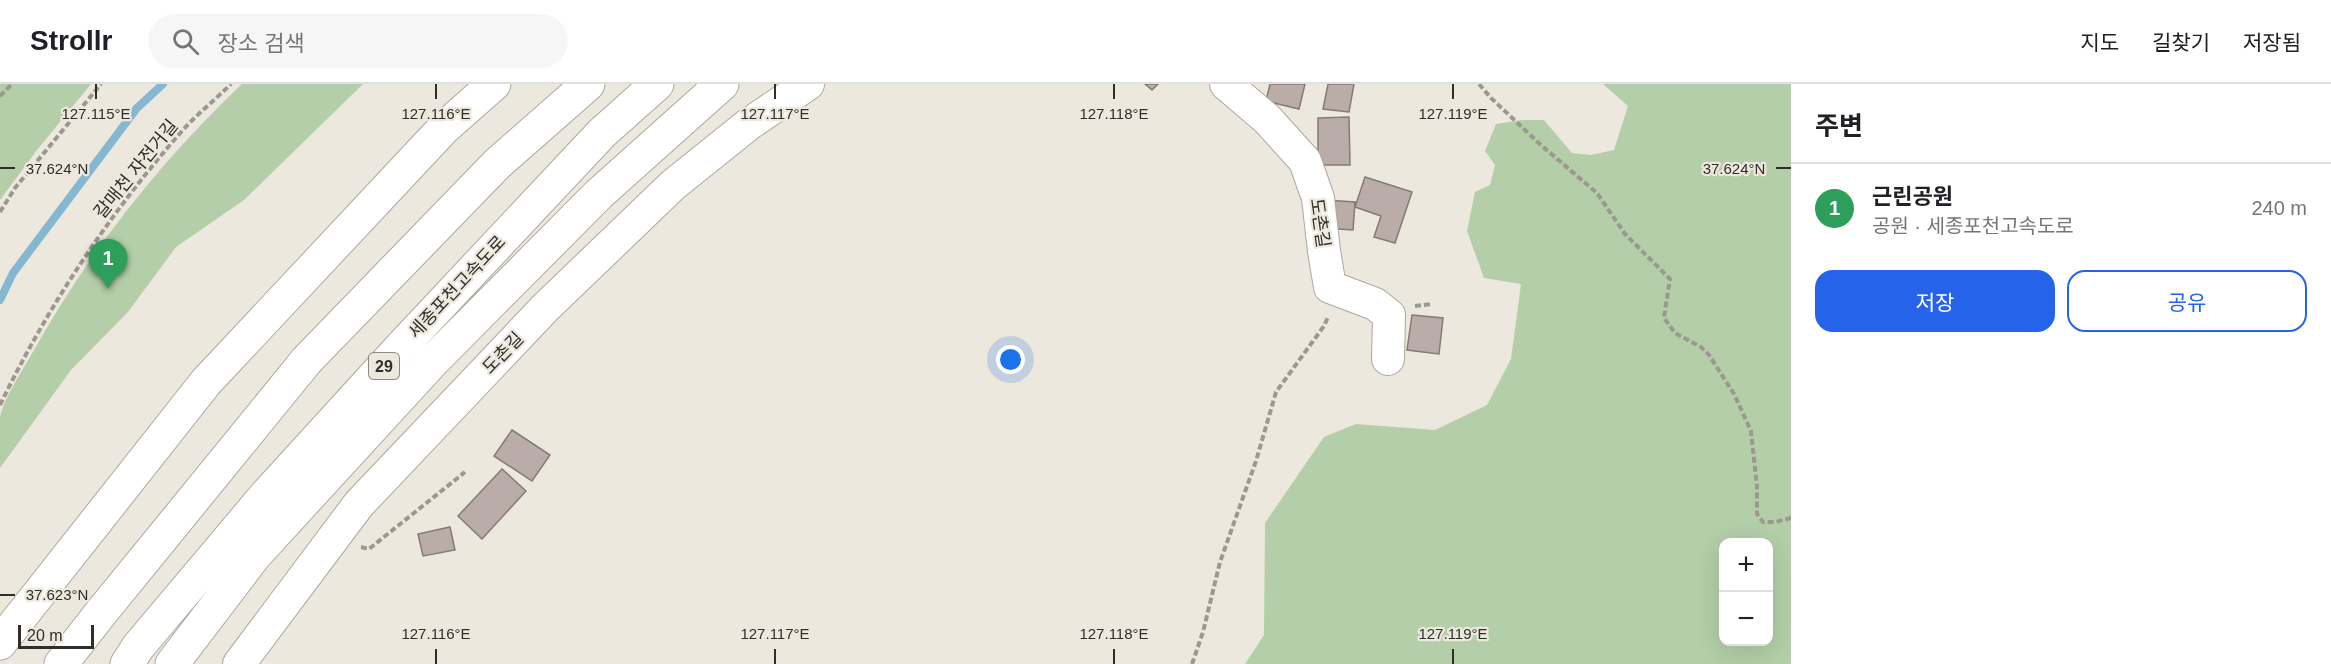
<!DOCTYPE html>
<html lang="ko">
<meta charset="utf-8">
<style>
:root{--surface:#fff;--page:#f6f6f6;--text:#202124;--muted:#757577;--line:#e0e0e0;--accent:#2563eb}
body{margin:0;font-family:Helvetica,"Noto Sans KR",sans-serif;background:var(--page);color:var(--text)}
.controls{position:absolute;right:18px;bottom:18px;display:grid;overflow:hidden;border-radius:12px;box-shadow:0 6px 24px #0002}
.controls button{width:54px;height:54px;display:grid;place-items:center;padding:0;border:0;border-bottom:2px solid var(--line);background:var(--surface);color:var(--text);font:30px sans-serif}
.scale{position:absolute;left:18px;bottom:15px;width:76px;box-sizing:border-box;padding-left:6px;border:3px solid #302e2a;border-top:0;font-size:16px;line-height:21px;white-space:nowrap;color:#302e2a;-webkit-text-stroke:4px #ece8dd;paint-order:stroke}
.you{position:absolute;left:1011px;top:276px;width:21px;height:21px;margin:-15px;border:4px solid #fff;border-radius:50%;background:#1a73e8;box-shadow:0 0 0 9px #1a73e833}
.badge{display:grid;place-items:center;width:39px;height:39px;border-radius:50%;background:var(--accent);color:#fff;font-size:20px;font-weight:700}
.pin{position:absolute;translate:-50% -50px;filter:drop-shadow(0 2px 3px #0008)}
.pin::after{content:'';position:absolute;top:32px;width:21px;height:18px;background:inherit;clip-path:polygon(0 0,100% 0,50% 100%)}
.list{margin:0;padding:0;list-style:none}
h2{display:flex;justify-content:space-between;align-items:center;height:78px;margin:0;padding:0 24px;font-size:26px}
h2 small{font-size:20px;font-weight:400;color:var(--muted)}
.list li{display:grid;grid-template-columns:39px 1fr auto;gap:18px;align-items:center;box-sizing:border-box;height:90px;padding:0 24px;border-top:2px solid var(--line)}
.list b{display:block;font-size:22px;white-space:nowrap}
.list p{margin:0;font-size:20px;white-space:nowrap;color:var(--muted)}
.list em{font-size:20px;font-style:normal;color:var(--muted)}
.actions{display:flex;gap:12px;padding:18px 24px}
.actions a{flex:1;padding:14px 0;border:2px solid var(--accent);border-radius:18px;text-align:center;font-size:21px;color:var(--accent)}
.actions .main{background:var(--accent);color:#fff}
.icon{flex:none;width:33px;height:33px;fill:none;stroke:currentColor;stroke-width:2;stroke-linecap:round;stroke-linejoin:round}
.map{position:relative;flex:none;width:1791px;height:580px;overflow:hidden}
header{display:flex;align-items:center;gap:36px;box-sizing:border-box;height:84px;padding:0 30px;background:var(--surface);border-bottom:2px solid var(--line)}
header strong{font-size:28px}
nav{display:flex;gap:33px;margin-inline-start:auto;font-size:21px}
.search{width:420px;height:54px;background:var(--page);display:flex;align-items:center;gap:15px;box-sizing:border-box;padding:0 21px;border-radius:33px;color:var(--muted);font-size:22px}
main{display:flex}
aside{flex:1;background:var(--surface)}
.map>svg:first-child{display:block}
.green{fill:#b3cea8;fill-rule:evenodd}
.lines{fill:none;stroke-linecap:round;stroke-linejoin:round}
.stream{stroke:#86b7d1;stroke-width:8}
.building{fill:#baada9;stroke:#857a75;stroke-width:1.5}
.minor-casing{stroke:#aca89d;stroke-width:34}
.highway-casing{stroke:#aca89d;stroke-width:35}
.path{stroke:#9b9890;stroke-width:4;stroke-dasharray:6 3;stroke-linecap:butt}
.minor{stroke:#fff;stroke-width:32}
.highway{stroke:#fff;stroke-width:33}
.ticks{fill:none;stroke:#302e2a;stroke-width:2}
.labels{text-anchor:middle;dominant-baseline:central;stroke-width:4.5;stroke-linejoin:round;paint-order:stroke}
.shield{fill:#ece8dd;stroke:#686660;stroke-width:1.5}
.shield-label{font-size:16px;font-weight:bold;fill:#302e2a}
.street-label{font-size:18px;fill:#302e2a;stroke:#ece8dd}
.ticks-label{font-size:15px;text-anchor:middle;fill:#302e2a;stroke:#ece8dd;stroke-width:4.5;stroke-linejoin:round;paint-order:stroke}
</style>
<header>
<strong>Strollr</strong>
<div class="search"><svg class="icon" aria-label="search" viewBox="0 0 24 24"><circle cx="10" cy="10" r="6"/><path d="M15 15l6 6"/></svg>장소 검색</div>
<nav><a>지도</a><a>길찾기</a><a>저장됨</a></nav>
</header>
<main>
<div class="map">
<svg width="1791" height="580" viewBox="0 0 1791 580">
<rect width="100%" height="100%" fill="#ece8dd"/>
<path class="green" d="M0,0h91l-54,66 -37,50z
M242,0h121l-119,116 -68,47 -48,65 -57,58 -71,98c0,-16 0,-34 0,-50 2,-16 22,-47 30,-61 58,-104 126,-191 212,-273z
M1603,0h188v580h-546l19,-29 1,-112 59,-86 32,-13 79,6 52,-25 24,-46 10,-75 -37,-6 -17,-47 8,-39 15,-7 5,-20 -10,-14 11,-27 26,-4h22l28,33 19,2 23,-5 14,-44zM1724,458h44v100h-44z"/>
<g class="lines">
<path class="stream" d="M0,216l13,-27 124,-165 26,-24"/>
</g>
<path class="building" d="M1145,0h13l-6,6z
M1270,0h35l-6,25 -33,-8z
M1328,0h26l-5,28 -26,-3z
M1349,33l1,48h-32v-47z
M1365,93l47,15 -17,51 -21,-6 7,-21 -26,-9z
M1325,116l30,2 -2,28 -31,-2z
M1412,231l31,3 -4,36 -32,-4z
M512,346l38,25 -18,26 -38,-25z
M502,385l24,22 -44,48 -24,-23z
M450,443l5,23 -32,6 -5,-22z"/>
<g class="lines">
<defs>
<path id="minor" d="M1226,0l41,35 38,42 13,37 6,53 6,36 45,17 14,11 -1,44
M239,580l120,-160 186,-196 128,-123 76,-61 59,-40"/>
<path id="highway" d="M0,559l206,-261 237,-253 51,-45
M61,580l39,-50 207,-254 190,-196 91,-80
M127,580l11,-17 128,-152 135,-148 201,-214 55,-49
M172,580l83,-109 178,-194 166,-167 123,-110"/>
</defs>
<use href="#minor" class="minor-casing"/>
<use href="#highway" class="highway-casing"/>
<path class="path" d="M1479,0l12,14 51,48 55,47 28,41 45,45 -6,39 11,15 26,14 8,8 25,39 17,37 6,56v27l6,8h12l16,-4
M0,12l12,-12
M0,128l15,-24 86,-104
M1415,222l17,-2
M0,321c48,-99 109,-191 182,-274 15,-17 33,-31 49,-47
M361,463l8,2 96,-77
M1192,580l11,-32 17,-70 36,-101 20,-69 48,-66 4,-9"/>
<use href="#minor" class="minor"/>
<use href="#highway" class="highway"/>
</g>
<path class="ticks" d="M96,0v15M436,0v15M775,0v15M1114,0v15M1453,0v15M0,84h15M1776,84h15M0,511h15M436,565v15M775,565v15M1114,565v15M1453,565v15"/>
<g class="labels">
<rect class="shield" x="369" y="269" width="30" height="26" rx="4.5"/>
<g class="shield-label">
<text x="384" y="282">29</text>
</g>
<g class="street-label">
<text transform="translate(136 85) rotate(-51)">갈매천 자전거길</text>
<text transform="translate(1320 139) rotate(82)">도촌길</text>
<text transform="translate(457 203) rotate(-47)">세종포천고속도로</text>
<text transform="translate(503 269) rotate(-46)">도촌길</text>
</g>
</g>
<g class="ticks-label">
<text x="96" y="35">127.115°E</text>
<text x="436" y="35">127.116°E</text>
<text x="775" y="35">127.117°E</text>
<text x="1114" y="35">127.118°E</text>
<text x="1453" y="35">127.119°E</text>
<text x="57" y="90">37.624°N</text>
<text x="1734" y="90">37.624°N</text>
<text x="57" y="516">37.623°N</text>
<text x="436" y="555">127.116°E</text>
<text x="775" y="555">127.117°E</text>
<text x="1114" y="555">127.118°E</text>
<text x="1453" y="555">127.119°E</text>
</g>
</svg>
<div class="controls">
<button>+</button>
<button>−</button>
</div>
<div class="scale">20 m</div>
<div class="you"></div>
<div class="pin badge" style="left:108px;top:205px;background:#2e9e5b">1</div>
</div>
<aside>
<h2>주변<small></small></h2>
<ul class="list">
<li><span class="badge" style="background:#2e9e5b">1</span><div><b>근린공원</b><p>공원 · 세종포천고속도로</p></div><em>240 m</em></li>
</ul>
<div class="actions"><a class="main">저장</a><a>공유</a></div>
</aside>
</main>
